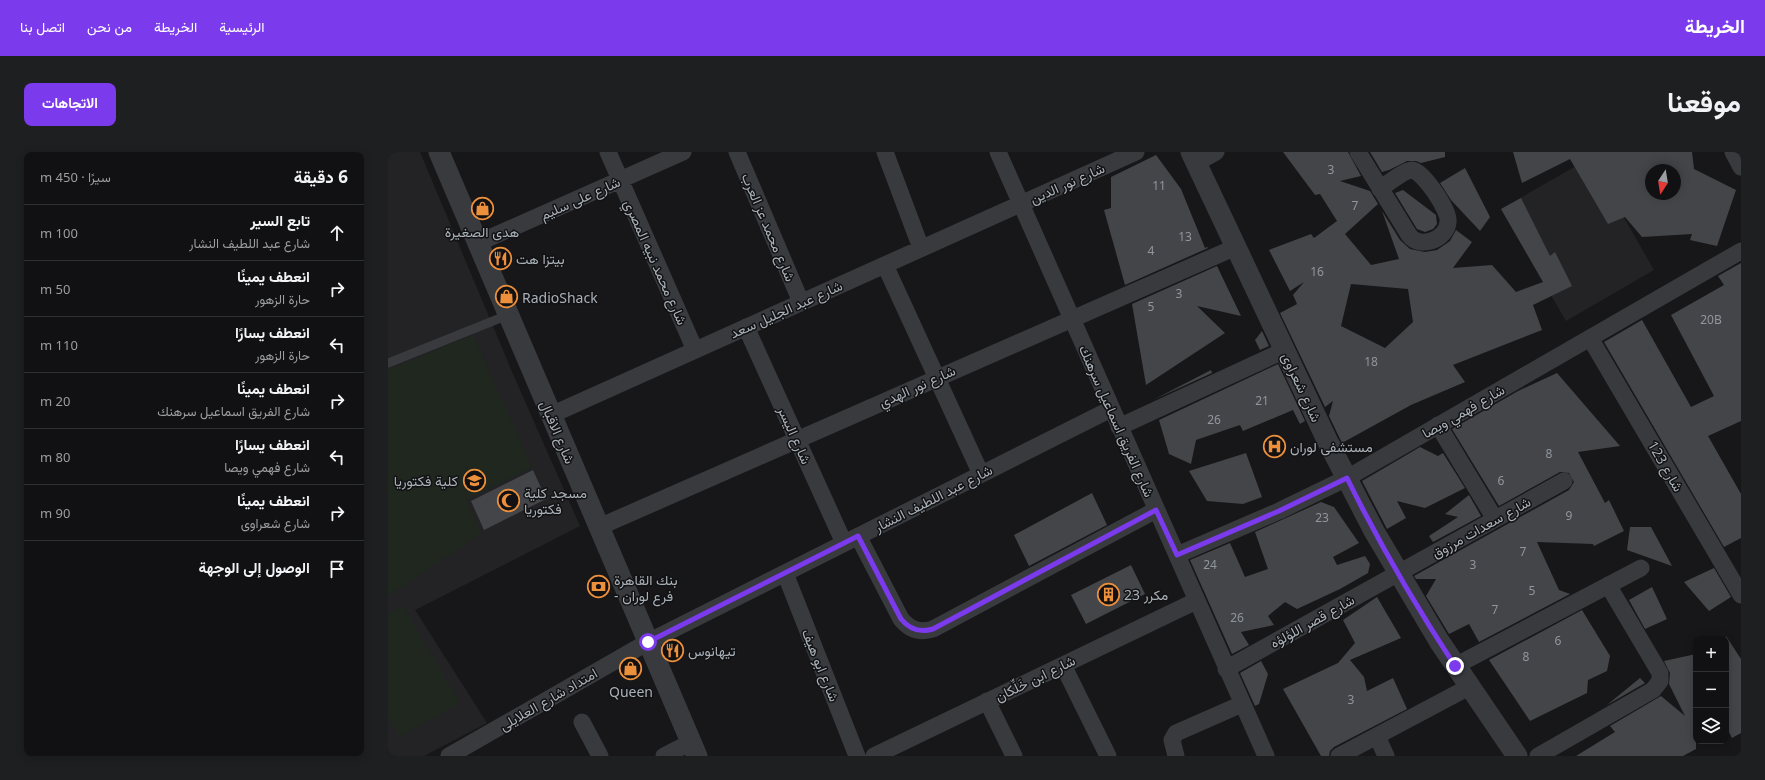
<!DOCTYPE html>
<html lang="ar">
<meta charset="utf-8">
<style>
:root{--surface:#111113;--page:#1e1f21;--text:#f1f3f6;--muted:#9c9da0;--line:#303133;--accent:#7c3aed}
body{margin:0;font-family:"Noto Sans",Vazirmatn,sans-serif;background:var(--page);color:var(--text);direction:rtl}
.controls{position:absolute;right:12px;bottom:12px;display:grid;overflow:hidden;border-radius:8px;box-shadow:0 2px 10px #0003}
.controls button{width:36px;height:36px;display:grid;place-items:center;padding:0;border:0;border-bottom:1px solid var(--line);background:var(--surface);color:var(--text);font:20px sans-serif}
.compass{position:absolute;left:1257px;top:12px;width:36px;height:36px;border-radius:50%;background:var(--surface);box-shadow:0 2px 10px #0003;rotate:192deg}
.stop{position:absolute;width:12px;height:12px;margin:-9px;border:3px solid #7c3aed;border-radius:50%;background:#fff}
.stop.end{background:#7c3aed;border-color:#fff;box-shadow:0 1px 4px #0008}
.list{margin:0;padding:0;list-style:none}
h2{display:flex;justify-content:space-between;align-items:center;height:52px;margin:0;padding:0 16px;font-size:17px}
h2 small{font-size:13px;font-weight:400;color:var(--muted)}
.list li{display:grid;grid-template-columns:26px 1fr auto;gap:12px;align-items:center;box-sizing:border-box;height:56px;padding:0 16px;border-top:1px solid var(--line)}
.list b{display:block;font-size:15px;white-space:nowrap}
.list p{margin:0;font-size:13px;white-space:nowrap;color:var(--muted)}
.list em{font-size:13px;font-style:normal;color:var(--muted)}
.icon{flex:none;width:22px;height:22px;fill:none;stroke:currentColor;stroke-width:2;stroke-linecap:round;stroke-linejoin:round}
.map{position:relative;flex:none;width:1353px;height:604px;overflow:hidden;direction:ltr;border-radius:8px}
header{display:flex;align-items:center;gap:24px;box-sizing:border-box;height:56px;padding:0 20px;background:var(--accent);color:#fff}
header strong{font-size:19px}
nav{display:flex;gap:22px;margin-inline-start:auto;font-size:14px}
.intro{display:flex;align-items:center;justify-content:space-between;box-sizing:border-box;height:96px;padding:0 24px}
h1{margin:0;font-size:28px}
.button{padding:10px 18px;border-radius:8px;background:var(--accent);color:#fff;font-size:14px;font-weight:700}
main{display:flex;gap:24px;padding:0 24px}
aside{flex:1;background:var(--surface);border-radius:8px;box-shadow:0 2px 10px #0003}
.map>svg:first-child{display:block}
.built{fill:#232326}
.green{fill:#1f271f}
.building{fill:#434549;fill-rule:evenodd}
.lines{fill:none;stroke-linecap:round;stroke-linejoin:round}
.service{stroke:#383a3e;stroke-width:9}
.minor{stroke:#383a3e;stroke-width:17}
.tertiary{stroke:#383a3e;stroke-width:21}
.route{stroke:#7c3aed;stroke-width:5}
.labels{text-anchor:middle;dominant-baseline:central;stroke-width:3;stroke-linejoin:round;paint-order:stroke}
.number-label{font-size:12px;fill:#90969c}
.street-label{font-size:14px;fill:#a9b1b8;stroke:#121214}
.poi-label{font-size:14px;fill:#a9b1b8;stroke:#121214;text-anchor:start}
</style>
<header>
<strong>الخريطة</strong>
<nav><a>الرئيسية</a><a>الخريطة</a><a>من نحن</a><a>اتصل بنا</a></nav>
</header>
<div class="intro"><h1>موقعنا</h1><a class="button">الاتجاهات</a></div>
<main>
<div class="map">
<svg width="1353" height="604" viewBox="0 0 1353 604">
<rect width="100%" height="100%" fill="#171719"/>
<path class="built" d="M0,0h32l93,222 67,152 -165,84 72,113 -63,33h-36z
M1202,6l64,112 -88,51 -65,-112z"/>
<path class="green" d="M85,183l59,132 -66,33 16,33 -94,63v-226z
M15,454l57,97 -60,34 -12,-20v-103z"/>
<path class="building" d="M895,0h65l13,24 -21,5 30,10 8,13 -33,30 26,31 28,-6 -17,-48 18,29 10,9 15,3 12,-2 13,-9 6,-11 16,12 -19,26 39,-3 24,27 27,-10 -42,-73 20,-11 29,58 5,-4 17,34 -39,19 9,25 -89,35 12,17 -54,23 -69,38 -13,-27 4,-15 -8,6 -45,-94 17,-9 -4,-9 11,-13 -14,9 -21,-41 42,-16 3,4 23,-17 -17,-27 -5,1zM963,132l57,5 5,33 -28,26 -44,-22z
M982,0h75v5l-24,6 -5,-2h-9l-18,9 -7,2z
M1125,0h179l2,17 42,21 -19,56 -27,-6 2,-6 -50,3 -17,-20 -17,7 -38,-65 -48,24zM1263,18h24v24h-24z
M768,3l25,34 24,59 2,-1 1,1 -83,37 -21,-75 7,-2v-31z
M1077,16l25,49 -10,14 -29,-31 -11,-17z
M1015,38l33,25 1,9 -4,5 -8,3 -8,-3 -22,-36z
M1353,111v158l-33,15 33,58v44l-17,9 -120,-205 38,-22 49,87 23,-11 -43,-81 53,-30 -6,-9z
M829,114l24,50 -44,-10 28,27 -79,52 -14,-81z
M874,179l7,15 -9,4 -5,-10z
M890,212l27,57 -5,3 -7,-14 -50,21 -3,-6 -44,15 -5,24 -22,-10 -10,-34z
M823,218l1,3 -59,27z
M1169,221l63,73 -42,6 27,51 4,-3 15,31 -30,15 -1,-2 -56,-2 22,48 11,4 -91,48 -10,-18 -20,10 -23,-38 10,-17h-20l-2,-3 155,-86 5,-8 -5,-9 -9,-1 -61,34 -47,-77 66,-38z
M1032,295l18,9 5,-3 22,35 -40,20 -28,-7 9,17 -19,11 -25,-48z
M858,301l16,44 -19,7 -36,-3 -18,-30z
M145,318l13,29 -62,31 -13,-29z
M704,341l15,32 -78,41 -15,-31z
M1081,343l12,21 -48,26 -4,-6 29,-19 -13,-3z
M933,350l13,5 25,36 -26,14 4,8 28,-9 5,8 -2,9 -28,16 -43,20 -12,-7 -17,14 6,9 -33,7 8,13 -17,9 -42,-94 40,-17 15,34 23,-8 -13,-37z
M1242,375h21l21,39 -45,-16z
M743,413l14,29 -59,30 -15,-29z
M1326,416l17,29 -22,14 -25,-29z
M1264,435l15,32 -22,10 -16,-29z
M989,445l24,41 -51,22 14,17 3,14 26,-13 14,31 -73,38 -4,4 -1,5h-8l-38,-67 55,-26 17,-20 -12,-23z
M1194,458l28,46 -3,15 -19,9 -1,13 -57,28 -41,-61z
M1338,484l15,23v74l-9,5 -6,-12z
M1308,502v95l-13,7h-107l39,-24 -5,-6 51,-30 24,20 -16,-32 1,-11 -6,-12z
M873,509l7,13 -9,30 -4,2 -15,-33z
M1252,526l5,5 -38,22z"/>
<g class="lines">
<path class="service" d="M0,211l120,-48"/>
<path class="minor" d="M220,0l87,198
M349,0l64,150
M497,0l36,96
M610,0l268,604
M970,0l51,83c11,15 38,4 39,-13 2,-11 -25,-51 -36,-52 -7,0 -25,14 -32,19
M1345,0l8,15
M808,11l20,-11
M90,91l205,-91
M497,113l96,209
M358,175l98,216
M1202,186l151,257
M163,263l585,-263
M1050,273l57,94
M731,275l166,-77
M211,375l637,-280
M470,384l43,83c9,11 19,14 32,10l223,-119
M789,403l102,-44 68,-33 394,-227
M397,421l72,183
M675,513l45,91
M1067,514l186,-98
M838,517l338,-188
M599,549l27,55
M194,570l18,34
M989,584l9,20
M61,604l199,-114 463,-233
M276,604l27,-14
M486,604l322,-155
M788,604l-4,-16 4,-7 66,-29
M951,604l130,-69
M1150,604l115,-66 7,-9v-8l-52,-88"/>
<path class="tertiary" d="M51,0l258,604
M803,0l136,288 47,91 65,110 78,115"/>
</g>
<g class="lines">
<path class="route" d="M260,490l210,-106 43,83c9,11 19,14 32,10l223,-119 21,45 102,-44 68,-33c32,65 68,127 108,188"/>
</g>
<defs>
<symbol id="shop-ring" viewBox="-11 -11 22 22"><circle r="9.5" fill="#121214" stroke="#ed903b" stroke-width="1.5"/><path d="M-5-2.5h2.3a2.7 3.5 0 0 1 5.4 0H5L5.5 6h-11ZM-1.5-2.5h3a1.5 2.3 0 0 0-3 0Z" fill="#ed903b"/></symbol>
<symbol id="restaurant-ring" viewBox="-11 -11 22 22"><circle r="9.5" fill="#121214" stroke="#ed903b" stroke-width="1.5"/><path d="M-5-6h1v4h1v-4h1v4h1v-4h1v5L-1.5 .5V6h-2V.5L-5-1ZM5-6V6H3V1.5H1.5Q1.5-4 5-6Z" fill="#ed903b"/></symbol>
<symbol id="hospital-ring" viewBox="-11 -11 22 22"><circle r="9.5" fill="#121214" stroke="#ed903b" stroke-width="1.5"/><path d="M-5-5h3v3.5h4V-5h3V5h-3V1.5h-4V5h-3Z" fill="#ed903b"/></symbol>
<symbol id="school-ring" viewBox="-11 -11 22 22"><circle r="9.5" fill="#121214" stroke="#ed903b" stroke-width="1.5"/><path d="M0-5L7-2L0 1L-7-2ZM-4 1L0 2.5L4 1V4Q0 6-4 4Z" fill="#ed903b"/></symbol>
<symbol id="mosque-ring" viewBox="-11 -11 22 22"><circle r="9.5" fill="#121214" stroke="#ed903b" stroke-width="1.5"/><path d="M3.5-4.9A6 6 0 1 0 3.5 4.9A5 5 0 1 1 3.5-4.9Z" fill="#ed903b"/></symbol>
<symbol id="bank-ring" viewBox="-11 -11 22 22"><circle r="9.5" fill="#121214" stroke="#ed903b" stroke-width="1.5"/><path d="M-6-4H6V4H-6ZM0-2.3a2.3 2.3 0 1 0 0 4.6a2.3 2.3 0 1 0 0-4.6Z" fill="#ed903b"/></symbol>
<symbol id="building-ring" viewBox="-11 -11 22 22"><circle r="9.5" fill="#121214" stroke="#ed903b" stroke-width="1.5"/><path d="M-4-6H4V6H1V3H-1V6H-4ZM-2.5-4.3h1.7v1.8h-1.7ZM.8-4.3h1.7v1.8H.8ZM-2.5-1h1.7V.8h-1.7ZM.8-1h1.7V.8H.8Z" fill="#ed903b"/></symbol>
</defs>
<g fill-rule="evenodd">
<use href="#shop-ring" x="82" y="44" width="25" height="25"/>
<use href="#restaurant-ring" x="100" y="94" width="25" height="25"/>
<use href="#shop-ring" x="106" y="132" width="25" height="25"/>
<use href="#hospital-ring" x="874" y="282" width="25" height="25"/>
<use href="#school-ring" x="74" y="316" width="25" height="25"/>
<use href="#mosque-ring" x="108" y="336" width="25" height="25"/>
<use href="#bank-ring" x="198" y="422" width="25" height="25"/>
<use href="#building-ring" x="708" y="430" width="25" height="25"/>
<use href="#restaurant-ring" x="272" y="486" width="25" height="25"/>
<use href="#shop-ring" x="230" y="504" width="25" height="25"/>
</g>
<g class="labels">
<g class="number-label">
<text x="943" y="17">3</text>
<text x="771" y="33">11</text>
<text x="967" y="53">7</text>
<text x="797" y="84">13</text>
<text x="763" y="98">4</text>
<text x="929" y="119">16</text>
<text x="791" y="141">3</text>
<text x="763" y="154">5</text>
<text x="1323" y="167">20B</text>
<text x="983" y="209">18</text>
<text x="874" y="248">21</text>
<text x="826" y="267">26</text>
<text x="1161" y="301">8</text>
<text x="1113" y="328">6</text>
<text x="1181" y="363">9</text>
<text x="934" y="365">23</text>
<text x="1135" y="399">7</text>
<text x="822" y="412">24</text>
<text x="1085" y="412">3</text>
<text x="1144" y="438">5</text>
<text x="1107" y="457">7</text>
<text x="849" y="465">26</text>
<text x="1170" y="488">6</text>
<text x="1138" y="504">8</text>
<text x="963" y="547">3</text>
</g>
<g class="street-label">
<text transform="translate(679 31) rotate(-24)">شارع نور الدين</text>
<text transform="translate(192 46) rotate(-24)">شارع على سليم</text>
<text transform="translate(381 75) rotate(67)">شارع محمد عز العرب</text>
<text transform="translate(268 110) rotate(66)">شارع محمد نبيه المصري</text>
<text transform="translate(398 157) rotate(-24)">شارع عبد الجليل سعد</text>
<text transform="translate(529 234) rotate(-24)">شارع نور الهدي</text>
<text transform="translate(914 235) rotate(65)">شارع شعراوى</text>
<text transform="translate(1075 259) rotate(-30)">شارع فهمي ويصا</text>
<text transform="translate(729 269) rotate(66)">شارع الفريق اسماعيل سرهنك</text>
<text transform="translate(170 280) rotate(67)">شارع الاقبال</text>
<text transform="translate(407 283) rotate(66)">شارع اليسر</text>
<text transform="translate(1278 314) rotate(60)">شارع 123</text>
<text transform="translate(545 346) rotate(-27)">شارع عبد اللطيف النشار</text>
<text transform="translate(1093 375) rotate(-29)">شارع سعدات مرزوق</text>
<text transform="translate(924 469) rotate(-29)">شارع قصر اللؤلؤه</text>
<text transform="translate(433 513) rotate(68)">شارع ابو هيف</text>
<text transform="translate(647 526) rotate(-26)">شارع ابن خَلِّكان</text>
<text transform="translate(160 547) rotate(-30)">امتداد شارع العلايلى</text>
</g>
<g class="poi-label">
<text x="94" y="79" text-anchor="middle">هدى الصغيرة</text>
<text x="128" y="106">بيتزا هت</text>
<text x="134" y="145">RadioShack</text>
<text x="902" y="294">مستشفى لوران</text>
<text x="70" y="328" text-anchor="end">كلية فكتوريا</text>
<text x="136" y="340">مسجد كلية<tspan x="136" dy="16">فكتوريا</tspan></text>
<text x="226" y="427">بنك القاهرة<tspan x="226" dy="16">- فرع لوران</tspan></text>
<text x="736" y="442">23 مكرر</text>
<text x="300" y="498">تيهانوس</text>
<text x="243" y="539" text-anchor="middle">Queen</text>
</g>
</g>
</svg>
<div class="controls">
<button>+</button>
<button>−</button>
<button><svg class="icon" aria-label="layers" viewBox="0 0 24 24"><path d="M12 4l9 5-9 5-9-5zM3 14l9 5 9-5"/></svg></button>
</div>
<svg class="compass" viewBox="-18 -18 36 36"><path d="M0-13l5 13h-10z" fill="#e53935"/><path d="M0 13l5-13h-10z" fill="#9c9da0"/></svg>
<div class="stop" style="left:260px;top:490px"></div>
<div class="stop end" style="left:1067px;top:514px"></div>
</div>
<aside>
<h2>6 دقيقة<small>سيرًا · 450 m</small></h2>
<ul class="list">
<li><svg class="icon" aria-label="ahead" viewBox="0 0 24 24"><path d="M12 20V5M6 11l6-6 6 6"/></svg><div><b>تابع السير</b><p>شارع عبد اللطيف النشار</p></div><em>100 m</em></li>
<li><svg class="icon" aria-label="right" viewBox="0 0 24 24"><path d="M7 20v-9h11M14 6l5 5-5 5"/></svg><div><b>انعطف يمينًا</b><p>حارة الزهور</p></div><em>50 m</em></li>
<li><svg class="icon" aria-label="left" viewBox="0 0 24 24"><path d="M17 20v-9H6M10 6l-5 5 5 5"/></svg><div><b>انعطف يسارًا</b><p>حارة الزهور</p></div><em>110 m</em></li>
<li><svg class="icon" aria-label="right" viewBox="0 0 24 24"><path d="M7 20v-9h11M14 6l5 5-5 5"/></svg><div><b>انعطف يمينًا</b><p>شارع الفريق اسماعيل سرهنك</p></div><em>20 m</em></li>
<li><svg class="icon" aria-label="left" viewBox="0 0 24 24"><path d="M17 20v-9H6M10 6l-5 5 5 5"/></svg><div><b>انعطف يسارًا</b><p>شارع فهمي ويصا</p></div><em>80 m</em></li>
<li><svg class="icon" aria-label="right" viewBox="0 0 24 24"><path d="M7 20v-9h11M14 6l5 5-5 5"/></svg><div><b>انعطف يمينًا</b><p>شارع شعراوى</p></div><em>90 m</em></li>
<li><svg class="icon" aria-label="arrive" viewBox="0 0 24 24"><path d="M6 21V4h12l-3 4 3 4H6"/></svg><div><b>الوصول إلى الوجهة</b></div></li>
</ul>
</aside>
</main>
